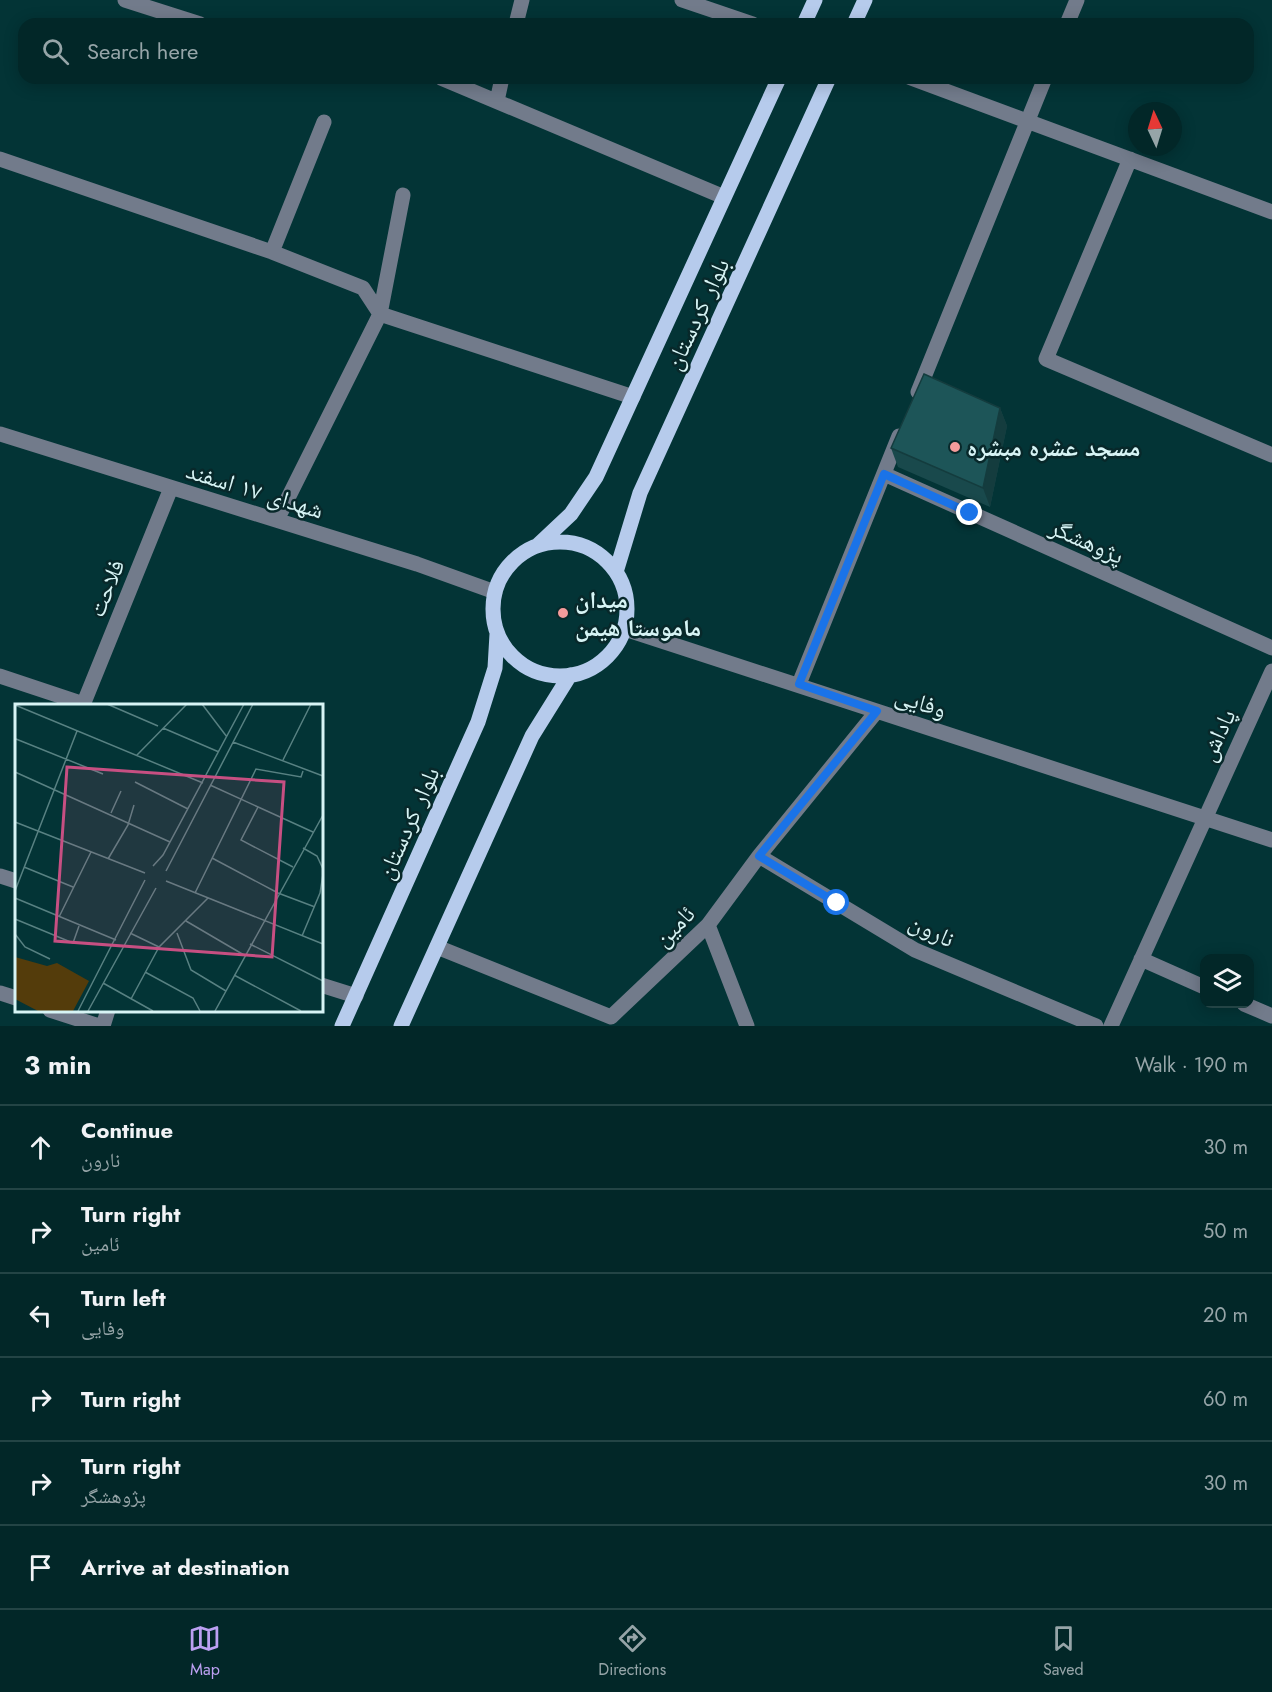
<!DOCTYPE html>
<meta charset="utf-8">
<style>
:root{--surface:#022728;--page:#0c2f30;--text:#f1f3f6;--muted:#96a5a8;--line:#234445;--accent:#bca0f2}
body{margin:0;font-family:Jost,"Noto Naskh Arabic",sans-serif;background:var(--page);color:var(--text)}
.controls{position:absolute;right:18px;bottom:18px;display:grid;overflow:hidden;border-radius:12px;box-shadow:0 3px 15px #0003}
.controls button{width:54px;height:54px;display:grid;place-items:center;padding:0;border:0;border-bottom:2px solid var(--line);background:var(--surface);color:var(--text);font:30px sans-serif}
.compass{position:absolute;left:1128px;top:102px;width:54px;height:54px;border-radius:50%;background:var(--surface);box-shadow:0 3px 15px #0003;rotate:356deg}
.stop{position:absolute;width:18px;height:18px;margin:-14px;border:4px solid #1a73e8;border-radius:50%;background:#fff}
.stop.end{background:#1a73e8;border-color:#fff;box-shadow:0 2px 6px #0008}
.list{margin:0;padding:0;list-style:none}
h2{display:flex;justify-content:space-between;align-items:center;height:78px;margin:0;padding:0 24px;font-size:26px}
h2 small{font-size:20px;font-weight:400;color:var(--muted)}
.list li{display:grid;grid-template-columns:39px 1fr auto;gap:18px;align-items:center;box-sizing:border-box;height:84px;padding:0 24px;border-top:2px solid var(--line)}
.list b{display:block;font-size:22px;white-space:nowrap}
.list p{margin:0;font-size:20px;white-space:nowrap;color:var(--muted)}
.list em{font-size:20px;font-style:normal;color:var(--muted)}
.icon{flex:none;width:33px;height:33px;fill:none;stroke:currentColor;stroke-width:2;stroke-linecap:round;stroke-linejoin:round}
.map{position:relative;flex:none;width:1272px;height:1026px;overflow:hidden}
.search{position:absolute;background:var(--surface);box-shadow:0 3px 15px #0003;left:18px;right:18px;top:18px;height:66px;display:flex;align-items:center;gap:15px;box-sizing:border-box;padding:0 21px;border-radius:18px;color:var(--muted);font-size:22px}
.sheet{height:582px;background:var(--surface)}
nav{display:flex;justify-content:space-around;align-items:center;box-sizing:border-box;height:84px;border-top:2px solid var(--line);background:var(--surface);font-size:16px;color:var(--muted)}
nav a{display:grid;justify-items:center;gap:3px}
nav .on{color:var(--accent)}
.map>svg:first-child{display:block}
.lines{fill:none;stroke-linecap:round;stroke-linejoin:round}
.minor{stroke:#727b8b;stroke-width:15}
.major{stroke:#b6cbec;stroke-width:15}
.wall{fill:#19494c}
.shaded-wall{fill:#143c3e}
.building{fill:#1d5558;stroke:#143c3e;stroke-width:1.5}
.route{stroke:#1a73e8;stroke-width:8}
.poi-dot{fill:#f59b9b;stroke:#08282a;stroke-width:2}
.labels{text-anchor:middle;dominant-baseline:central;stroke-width:5;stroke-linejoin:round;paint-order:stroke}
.street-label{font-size:24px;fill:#d7f4f5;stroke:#08282a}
.poi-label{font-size:24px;font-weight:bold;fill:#d7f4f5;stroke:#08282a;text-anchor:start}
.inset-road{fill:none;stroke:#588182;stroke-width:1.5}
.view{fill:#c74f82;fill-opacity:0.15;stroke:#c74f82;stroke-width:3}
.inset-edge{fill:none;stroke:#d7f4f5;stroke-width:3}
</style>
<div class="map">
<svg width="1272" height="1026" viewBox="0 0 1272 1026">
<rect width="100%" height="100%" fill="#033436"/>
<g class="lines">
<path class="minor" d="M125,0l75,24
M682,0l71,24
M516,24l6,-24
M1067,24l10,-24
M441,78l283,119
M911,78l361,134
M497,101l5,-23
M0,159l272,93 91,36 17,26 253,83
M1130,159l-84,200 226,96
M272,252l52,-130
M918,392l127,-314
M0,434l417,130 78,28
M884,474l388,174
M277,520l103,-206 23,-119
M625,629l647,211
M0,676l84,28
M799,684l100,-248
M83,705l88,-217
M759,856l156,94 181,76
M0,876l16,5
M708,925l39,101
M437,947l174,70 97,-92 51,-69 118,-145
M1141,959l63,28
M321,985l35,11
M0,993l16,5
M1244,1004l28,12
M50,1010l49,16
M103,1026l5,-16
M1111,1026l161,-355"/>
<path class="major" d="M804,24l11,-24
M854,24l11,-24
M493 609a67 67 0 1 1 134 0a67 67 0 1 1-134 0Z
M538,545l33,-31 25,-37 183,-399
M616,572l24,-79 189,-415
M342,1026l136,-304 17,-54 2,-34
M401,1026l131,-290 38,-61"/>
</g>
<path class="wall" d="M1000,408l7,18 -17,81 -92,-40 -7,-19z"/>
<path class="shaded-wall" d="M1000,408l7,18 -17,81 -7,-19z"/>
<path class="building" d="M924,374l76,34 -17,80 -92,-40z"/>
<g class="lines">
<path class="route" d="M837,903l-78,-47 118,-145 -78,-27 85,-210 86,39"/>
</g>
<g class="poi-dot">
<circle cx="955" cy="447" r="6"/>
<circle cx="563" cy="613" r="6"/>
</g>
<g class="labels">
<g class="street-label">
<text transform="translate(697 314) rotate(-65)">بلوار کردستان</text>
<text transform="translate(255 490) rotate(17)">شهدای ۱۷ اسفند</text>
<text transform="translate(1087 541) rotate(24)">پژوهشگر</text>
<text transform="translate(106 588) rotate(-68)">فلاحت</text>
<text transform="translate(921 702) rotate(18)">وفایی</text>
<text transform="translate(1217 735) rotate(-65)">پاداش</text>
<text transform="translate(408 823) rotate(-66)">بلوار کردستان</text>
<text transform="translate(674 926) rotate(-45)">ئامین</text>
<text transform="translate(932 930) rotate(26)">نارون</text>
</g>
<g class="poi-label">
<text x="967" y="447">مسجد عشره مبشره</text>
<text x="575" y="599">میدان<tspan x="575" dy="28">ماموستا هیمن</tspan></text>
</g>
</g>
<g transform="translate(15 704)">
<rect width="308" height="308" fill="#033436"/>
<path d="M0,253l32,9 10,-3 32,18 -16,30h-35l-23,-12z" fill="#543c0b"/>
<path class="inset-road" d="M92,0l51,22M187,0l25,33M0,1l188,78M148,24l56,24M1,35l87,35M218,38l90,34M122,51l50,-51M268,56l28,-56M0,68l155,70M120,78l53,27M195,81l103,47M243,103l-17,33 52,27M96,109l10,-22M0,118l130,51M288,144l14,8 6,13M197,154l66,35 37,14M93,155l20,-34 6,-20M138,162l10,-11 81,-151M9,163l49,20M151,167l87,-167M151,177l157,63M0,187l62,-160M180,189l61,-124 45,8 2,-6M0,194l101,42M44,213l32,-65M0,215l58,24 6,-17M171,217l58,34M115,229l29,14 49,-49M162,229l14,37 35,21M0,230l10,13 25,12M287,232l18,-43 3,-19M235,240l73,37M130,268l48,26 7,13M219,271l67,36M88,279l50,28M116,295l28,-52M63,307l67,-131M73,307l68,-123M200,307l108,-196"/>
<path class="view" d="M52,63l217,15 -12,175 -217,-16z"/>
<rect width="308" height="308" class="inset-edge"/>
</g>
</svg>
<div class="controls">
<button><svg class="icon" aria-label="layers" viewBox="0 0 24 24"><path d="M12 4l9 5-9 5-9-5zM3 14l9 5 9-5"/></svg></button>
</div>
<svg class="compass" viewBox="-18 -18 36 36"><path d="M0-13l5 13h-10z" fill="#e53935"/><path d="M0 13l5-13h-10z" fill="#96a5a8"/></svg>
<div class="stop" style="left:837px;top:903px"></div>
<div class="stop end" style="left:970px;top:513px"></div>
<div class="search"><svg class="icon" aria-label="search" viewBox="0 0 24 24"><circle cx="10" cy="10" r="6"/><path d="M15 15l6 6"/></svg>Search here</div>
</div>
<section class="sheet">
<h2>3 min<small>Walk · 190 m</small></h2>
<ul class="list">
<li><svg class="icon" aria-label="ahead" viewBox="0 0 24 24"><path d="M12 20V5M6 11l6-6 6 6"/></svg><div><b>Continue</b><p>نارون</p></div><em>30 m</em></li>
<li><svg class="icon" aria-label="right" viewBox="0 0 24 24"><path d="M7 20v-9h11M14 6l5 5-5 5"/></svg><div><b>Turn right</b><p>ئامین</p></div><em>50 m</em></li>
<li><svg class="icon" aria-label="left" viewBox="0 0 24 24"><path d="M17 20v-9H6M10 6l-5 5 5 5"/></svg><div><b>Turn left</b><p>وفایی</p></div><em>20 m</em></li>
<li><svg class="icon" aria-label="right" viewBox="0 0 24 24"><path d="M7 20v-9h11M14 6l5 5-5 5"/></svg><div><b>Turn right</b></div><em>60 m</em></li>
<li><svg class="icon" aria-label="right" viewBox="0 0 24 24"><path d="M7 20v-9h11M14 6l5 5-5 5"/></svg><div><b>Turn right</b><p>پژوهشگر</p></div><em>30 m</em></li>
<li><svg class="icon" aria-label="arrive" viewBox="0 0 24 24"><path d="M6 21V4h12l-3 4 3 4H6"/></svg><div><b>Arrive at destination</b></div></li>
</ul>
</section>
<nav>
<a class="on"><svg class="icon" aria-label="map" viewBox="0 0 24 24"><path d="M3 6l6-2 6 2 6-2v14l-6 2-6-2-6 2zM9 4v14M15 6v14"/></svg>Map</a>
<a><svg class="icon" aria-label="directions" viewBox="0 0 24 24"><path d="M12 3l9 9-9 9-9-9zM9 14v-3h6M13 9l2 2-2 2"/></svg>Directions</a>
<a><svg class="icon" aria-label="saved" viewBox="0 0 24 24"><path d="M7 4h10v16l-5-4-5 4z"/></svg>Saved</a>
</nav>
